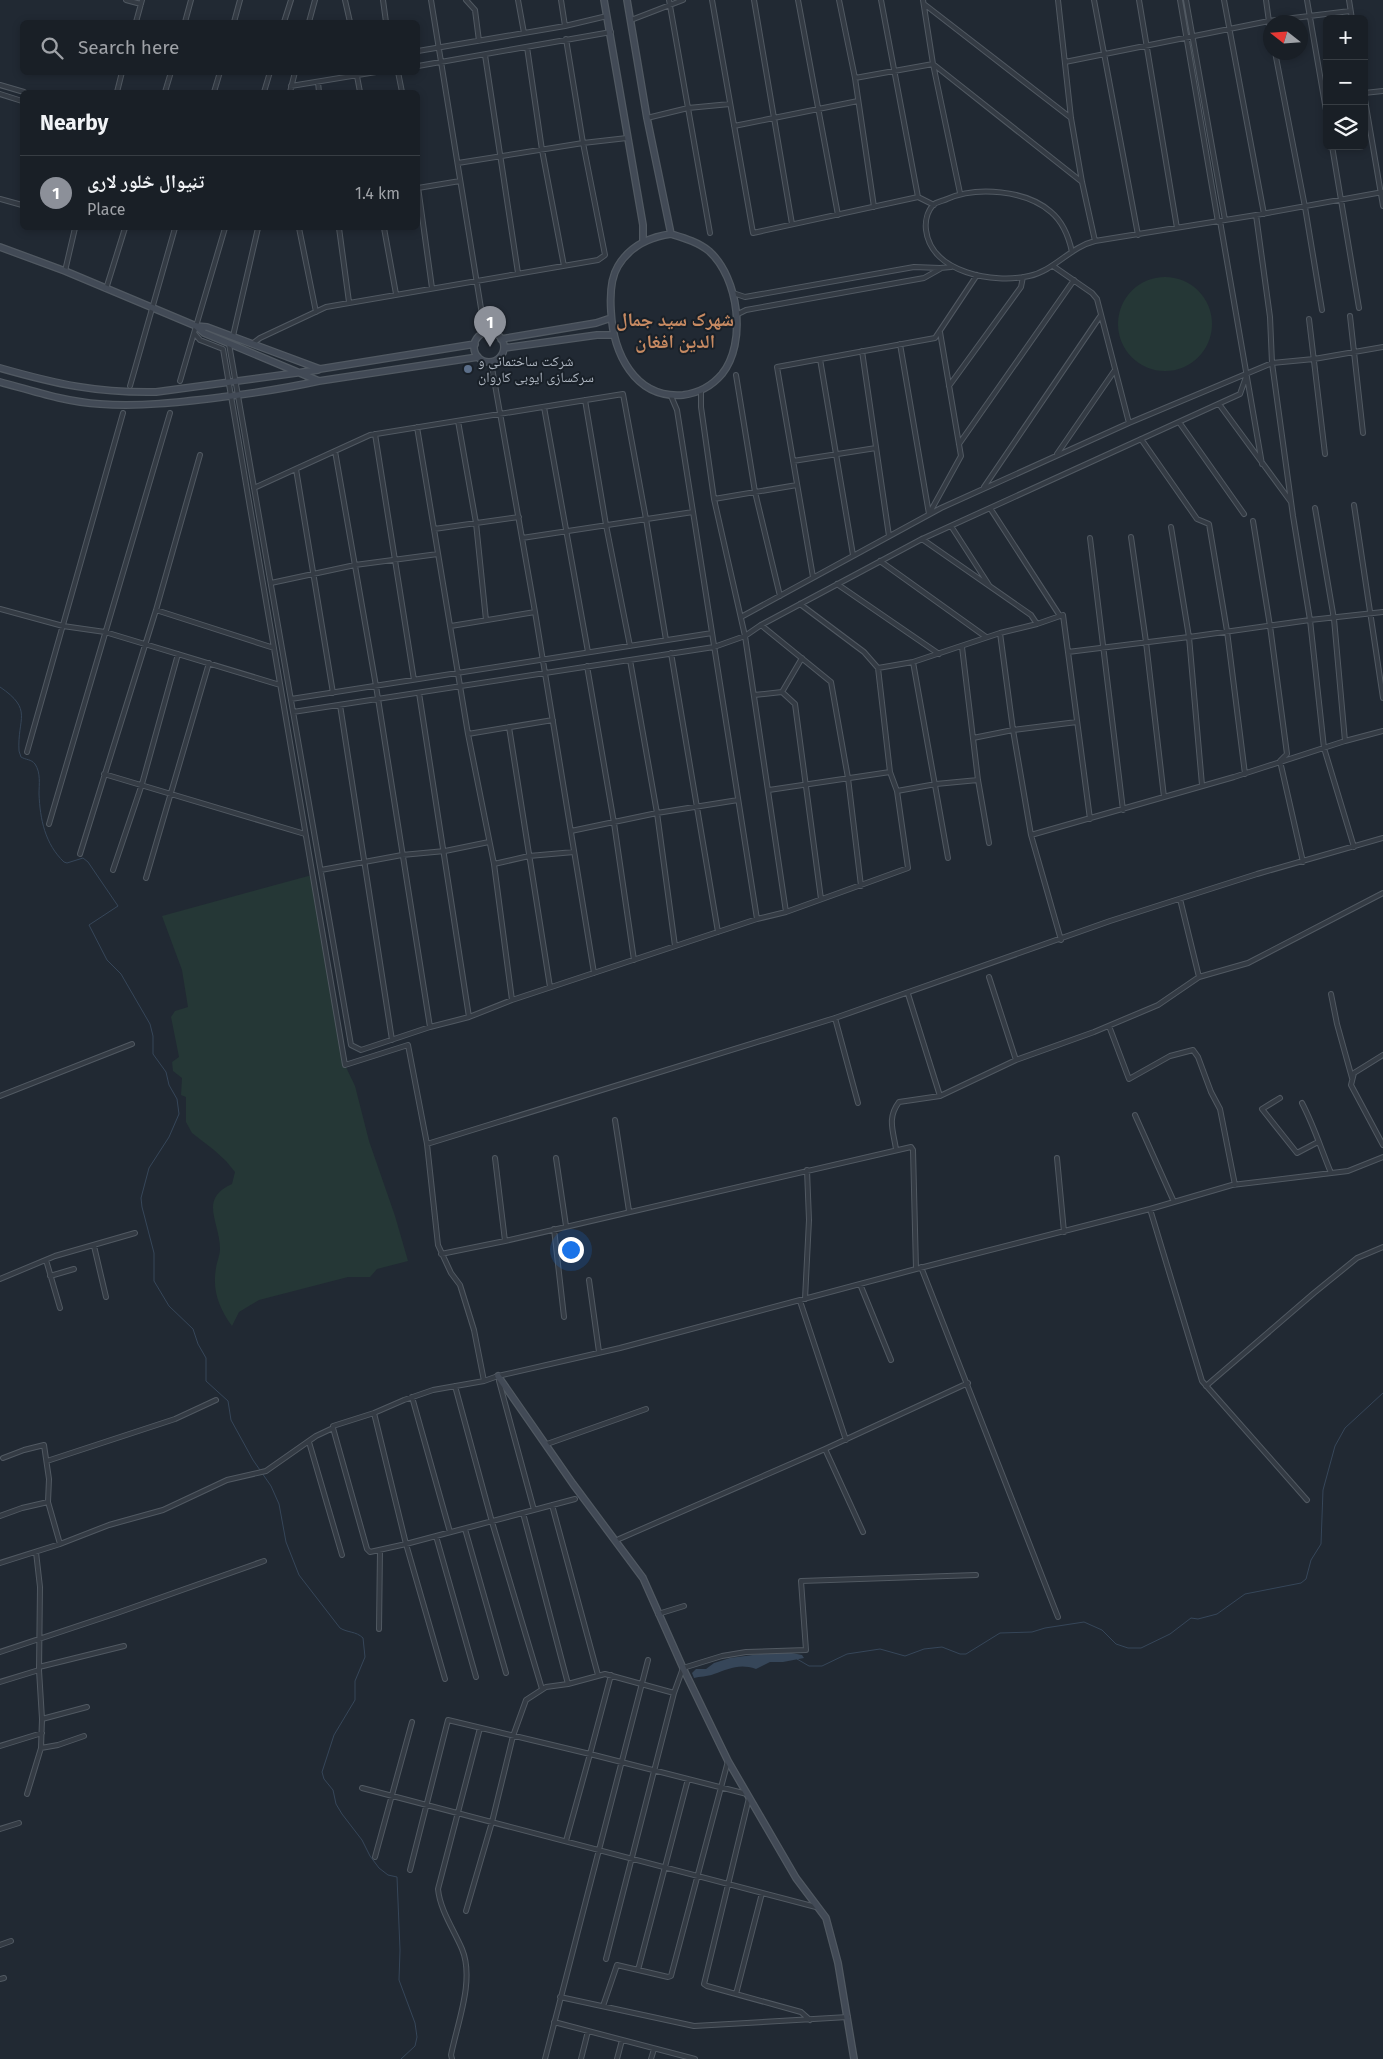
<!DOCTYPE html>
<meta charset="utf-8">
<style>
:root{--surface:#191f26;--page:#262c32;--text:#f1f3f6;--muted:#9fa2a7;--line:#373d43;--accent:#8c9099}
body{margin:0;font-family:"Fira Sans","Noto Naskh Arabic",sans-serif;background:var(--page);color:var(--text)}
.controls{position:absolute;right:15px;top:15px;display:grid;overflow:hidden;border-radius:8px;box-shadow:0 2px 8px #0003}
.controls button{width:45px;height:45px;display:grid;place-items:center;padding:0;border:0;border-bottom:1px solid var(--line);background:var(--surface);color:var(--text);font:25px sans-serif}
.compass{position:absolute;left:1263px;top:15px;width:45px;height:45px;border-radius:50%;background:var(--surface);box-shadow:0 2px 8px #0003;rotate:287deg}
.you{position:absolute;left:570px;top:1249px;width:18px;height:18px;margin:-12px;border:4px solid #fff;border-radius:50%;background:#1a73e8;box-shadow:0 0 0 8px #1a73e833}
.badge{display:grid;place-items:center;width:32px;height:32px;border-radius:50%;background:var(--accent);color:#fff;font-size:16px;font-weight:700}
.pin{position:absolute;translate:-50% -41px;filter:drop-shadow(0 1px 2px #0008)}
.pin::after{content:'';position:absolute;top:26px;width:18px;height:15px;background:inherit;clip-path:polygon(0 0,100% 0,50% 100%)}
.list{margin:0;padding:0;list-style:none}
h2{display:flex;justify-content:space-between;align-items:center;height:65px;margin:0;padding:0 20px;font-size:21px}
h2 small{font-size:16px;font-weight:400;color:var(--muted)}
.list li{display:grid;grid-template-columns:32px 1fr auto;gap:15px;align-items:center;box-sizing:border-box;height:75px;padding:0 20px;border-top:1px solid var(--line)}
.list b{display:block;font-size:19px;white-space:nowrap}
.list p{margin:0;font-size:16px;white-space:nowrap;color:var(--muted)}
.list em{font-size:16px;font-style:normal;color:var(--muted)}
.icon{flex:none;width:28px;height:28px;fill:none;stroke:currentColor;stroke-width:2;stroke-linecap:round;stroke-linejoin:round}
.map{position:relative;flex:none;width:1383px;height:2059px;overflow:hidden}
.search{position:absolute;background:var(--surface);box-shadow:0 2px 8px #0003;left:20px;top:20px;width:400px;height:55px;display:flex;align-items:center;gap:12px;box-sizing:border-box;padding:0 18px;border-radius:8px;color:var(--muted);font-size:19px}
.panel{position:absolute;background:var(--surface);box-shadow:0 2px 8px #0003;left:20px;top:90px;width:400px;height:140px;border-radius:8px}
.map>svg:first-child{display:block}
.green{fill:#253736}
.water{fill:#364659}
.lines{fill:none;stroke-linecap:round;stroke-linejoin:round}
.stream{stroke:#364659;stroke-width:1}
.street-casing{stroke:#515962;stroke-width:6}
.secondary-casing{stroke:#515962;stroke-width:8}
.street{stroke:#343b44;stroke-width:4}
.secondary{stroke:#424a56;stroke-width:5.5}
.service-dot{fill:#5c6f8a;stroke:#192028;stroke-width:2}
.labels{text-anchor:middle;dominant-baseline:central;stroke-width:4;stroke-linejoin:round;paint-order:stroke}
.poi-label{font-size:14px;fill:#aeb6c1;stroke:#192028;text-anchor:start}
.district-label{font-size:19px;font-weight:bold;fill:#c78a62;stroke:#192028}
</style>
<div class="map">
<svg width="1383" height="2059" viewBox="0 0 1383 2059">
<rect width="100%" height="100%" fill="#212933"/>
<path class="green" d="M1118 324a47 47 0 1 1 94 0a47 47 0 1 1-94 0Z
M312,875l33,190 10,21 14,55 26,75 13,45 -31,8 -7,8h-22l-89,23 -20,12 -7,14c-13,-18 -20,-36 -16,-58 1,-7 4,-13 4,-19 0,-27 -22,-50 12,-65l3,-12 -9,-11 -12,-11 -22,-17 -6,-11v-25l-5,-2 1,-17 -9,-7 -1,-9 7,-5 -8,-40 4,-6 13,-4 -6,-37 -20,-54z"/>
<path class="water" d="M782,1651l20,4 2,3 -21,4h-13l-14,7c-17,-6 -27,0 -42,5 -7,3 -14,2 -20,4l-2,-5 4,-4h10l8,-6 16,-5z"/>
<g class="lines">
<path class="stream" d="M0,687c34,23 17,31 19,64l2,6c5,3 10,2 14,7 6,9 4,20 4,30 1,25 6,50 25,68l3,1 16,-5 5,4 30,44 -29,19 18,35 14,14 29,50 3,12v18l13,18 3,13 8,14 2,15 -10,23 -20,31 -8,30 1,9 12,46v28l15,25 24,23 5,15 8,14v23l22,20 3,19 22,40 18,26 8,18 7,38 13,33 41,53c8,5 16,3 23,10l2,19 -10,24v19l-21,35 -12,37 2,7 9,11 3,14 6,10 20,26 8,16 9,12 9,7 9,2 3,73 -1,30 16,43 2,14 -2,9 -14,13
M797,1659l12,7h13l25,-12 33,-5 25,7 19,-7 18,-2 18,7h6l34,-21 32,-1 13,-4 39,-6 18,8 14,14 12,4h13l29,-14 21,-16 7,1 19,-5 28,-20 56,-11 5,-4 5,-19 10,-16 2,-54 12,-44 10,-18 38,-35"/>
<defs>
<path id="street" d="M126,0l15,4
M345,0l5,22
M383,0l3,22
M431,0l54,333
M466,0l9,10 4,31
M518,0l6,33
M561,0l4,26
M669,0l41,233
M712,0l41,233 165,-36 -37,-197
M754,0l38,224
M798,0l40,215
M839,0l16,78 19,129
M923,0l10,64 27,129
M1058,0l13,118 11,64 13,59
M1094,0l44,235
M1139,0l38,228
M1180,0l38,222
M1186,0l39,220
M1224,0l40,214
M1266,0l4,29
M1307,0l20,116
M1349,0l3,19
M924,4l147,114
M631,20l52,-20
M136,22l6,-22
M185,22l6,-22
M234,22l6,-22
M284,22l7,-22
M309,22l6,-22
M527,47l15,103 22,116
M418,51l147,-25 42,-10
M1275,52l30,155 17,103
M485,55l33,218
M1065,62l204,-41 81,-10
M418,66l193,-34
M398,72l4,20
M357,76l3,16
M855,78l78,-14 149,118
M318,82l1,10
M0,85l24,7
M291,86l85,-14
M117,92l5,-20
M165,92l6,-20
M214,92l6,-20
M264,92l6,-20
M290,92l5,-20
M1364,93l19,-2
M0,94l22,7
M1364,94l19,112
M647,118l41,-10 42,-4
M734,126l124,-25
M1332,146l27,162
M458,163l125,-20 44,-5
M418,187l14,101
M418,188l42,-7
M918,197l16,8
M0,199l22,6
M1256,215l14,102 2,46 21,153 17,104 14,128 30,99
M1220,221l42,243
M225,228l-31,105 6,7 23,9 122,716 63,-20 19,99 11,101 13,28 9,12 5,16 9,29 10,51
M299,228l17,84
M339,228l10,74
M384,228l12,66
M1072,252c-3,-14 -9,-30 -21,-40 -25,-22 -74,-26 -104,-13 -4,2 -11,3 -14,6 -6,7 -8,17 -7,25 5,43 68,54 103,46 25,-5 41,-29 66,-35l161,-26 127,-23
M1053,266l39,27 5,6 32,124
M65,271l10,-43
M106,289l19,-61
M733,293l12,4 169,-30 26,1 11,-1
M736,315l10,-5 178,-32 16,-9
M1350,316l13,117
M1309,319l16,135
M233,336l25,-108
M229,344l122,701 10,5 69,-23 39,-10 43,-17 245,-81 29,-7 122,-44 -11,-77
M252,344l8,-6 66,-31 272,-47 7,-5 -22,-112 -17,-104
M900,344l29,170
M862,351l27,185
M820,359l33,196
M491,362l44,250 59,361
M736,375l19,117 25,104
M180,381l14,-48
M130,386l45,-158
M949,386l72,-99 2,-10
M701,392v15l13,92 31,137 41,276
M671,396l6,14 80,509
M585,400l21,125 24,121
M1219,404l72,98
M544,407l44,245
M458,421l18,102 10,97
M1179,422l65,92
M417,427l51,307 26,130 18,136
M375,434l39,246
M1141,439l56,80 12,5 18,107 18,143
M959,444l115,-164
M335,451l41,235 54,341
M1057,454l58,-84
M793,461l83,-13
M296,469l37,224
M984,487l117,-172
M254,488l116,-53 253,-41 23,125 20,121
M714,499l83,-14
M1354,505l29,193
M990,508l70,108
M1315,508l19,111 11,122
M929,514l32,-58 -21,-124
M1253,521l17,105 17,128 -7,7 23,101
M951,526l38,59
M1171,527l18,110 13,148
M434,529l85,-12
M1131,537l15,105 18,155
M522,538l171,-26
M1090,538l33,272
M922,539l109,76 6,9 26,-9 5,37 121,-15 121,-17 73,-8
M880,561l106,76
M813,577l-36,-210 158,-29 42,-63
M271,583l84,-18 83,-11
M837,584l102,70
M800,604l64,48 14,16 12,104
M0,609l63,17 42,6 175,53
M156,610l118,38
M741,617l200,-109 188,-85 143,-60 42,-4 69,-12
M1037,624l-37,9 13,97 18,105 30,105
M761,625l70,57 17,96 13,108
M451,626l84,-14
M962,647l16,133 11,63
M1068,652l22,167
M671,653l47,279
M630,660l27,153 18,133
M913,662l35,196
M587,666l27,157 20,137
M878,668l35,-6 87,-29
M782,692l20,-34
M419,693l50,324
M754,695l28,-3 13,12 26,195
M291,699l421,-66
M340,705l52,335
M293,712l421,-65 31,-11 16,-11 161,-86 318,-145 7,-20
M509,727l41,260
M468,734l85,-14
M973,738l40,-8 64,-8
M27,752l96,-339
M104,774l201,60
M769,790l121,-18 7,19 39,-7 42,-4
M49,824l121,-411
M571,831l86,-18 81,-13
M1031,835l203,-58 111,-36 38,-10
M80,854l76,-244 44,-155
M494,864l35,-8 45,-4
M113,870l29,-86 36,-130
M321,870l81,-15 43,-4 44,-9
M146,878l63,-215
M1180,899l19,78
M989,977l27,83
M908,994l32,102
M1331,994l6,30 15,54
M835,1018l23,85
M1109,1026l20,53 41,-23 23,-6 5,7 13,35 9,17 15,76
M1383,1055l-29,18 -3,12 32,60
M0,1096l132,-52
M1280,1098l-18,11 35,44 21,-11
M1302,1103c12,23 19,46 29,70
M1135,1115l39,87
M615,1120l14,91
M427,1144l408,-126 275,-97 147,-47 126,-36
M896,1149c-3,-19 -9,-31 3,-47l41,-6 76,-36 78,-28 64,-27 41,-28 49,-14 135,-70
M495,1158l10,83
M556,1158l10,68
M1057,1158l7,74
M1150,1209l52,172 105,119
M554,1229l10,88
M94,1246l12,51
M441,1254l64,-13 406,-94 2,3 3,119
M46,1260l14,48
M921,1267l137,350
M50,1276l24,-7
M0,1279l55,-23 80,-23
M589,1280l10,72
M860,1284l31,76
M805,1299l4,-79 -2,-50
M800,1301l46,139
M499,1381l35,129
M455,1386l37,136 50,167
M1206,1386l108,-93 43,-35 26,-11
M412,1397l38,135
M374,1413l32,131 39,135
M333,1428l34,121 3,3 36,-8 169,-45
M309,1442l33,113
M547,1444l99,-35
M825,1449l38,83
M3,1458l21,-8 20,-5 5,34 -1,23 12,42
M47,1461l128,-42 41,-19
M552,1505l46,170
M523,1513l45,171
M0,1516l22,-8 26,-6
M465,1529l41,144
M436,1536l40,141
M619,1539l206,-90 143,-66
M0,1563l60,-19 49,-19 54,-15 64,-30 39,-9 50,-35 17,-8v-2l41,-13 30,-13 29,-10 51,-9 14,-5 122,-28 296,-79 234,-60 82,-24 116,-14 35,-14
M658,1614l26,-8
M379,1629l1,-79
M0,1652l117,-39 147,-52
M39,1667l85,-21
M611,1675l-21,79 157,40
M0,1682l39,-12
M42,1719l45,-12
M0,1746l42,-13
M41,1748l17,-3 26,-9
M362,1788l454,119
M27,1794l14,-46 1,-29 -3,-49 1,-83 -4,-35
M749,1798l-45,186 3,2 94,26 9,8
M0,1829l19,-6
M375,1857l37,-135
M410,1870l38,-150 142,34 -24,87
M466,1911l26,-89 21,-86 13,-36 20,-13 22,-3 37,-10 69,19
M0,1945l11,-4
M606,1959l68,-266 9,-25 39,-12 24,-4 60,-2 -5,-69 175,-6
M638,1970l50,-191
M0,1979l4,-1
M736,1994l26,-101
M560,1997l134,29 154,-9
M603,2006l14,-41 51,12 3,-1 57,-215
M554,2022l141,37
M452,2059l-1,-4c6,-31 24,-75 11,-106 -8,-19 -22,-39 -24,-60l42,-161
M545,2059l103,-399
M581,2059l7,-28
M617,2059l5,-19
M651,2059l3,-10"/>
<path id="secondary" d="M604,0l39,225v16
M627,0l20,118 24,116
M671,234c13,4 27,8 38,17 30,27 38,92 13,123 -11,13 -23,19 -39,21 -49,4 -70,-43 -72,-84 -1,-15 -1,-32 7,-45 12,-20 31,-29 53,-32z
M0,247l65,24 131,55 11,1 113,42 155,-25
M196,326l8,7 115,48 159,-24
M474 347a15 15 0 1 1 30 0a15 15 0 1 1-30 0Z
M501,339l95,-16 15,-5
M504,348l93,-13h17
M0,368c56,16 97,25 156,24l162,-22
M0,382c33,9 66,20 100,22 42,3 81,-2 122,-7 33,-4 65,-9 97,-16
M498,1376l75,108 70,94 40,90 45,93 68,117 30,40 12,45 16,96"/>
</defs>
<use href="#street" class="street-casing"/>
<use href="#secondary" class="secondary-casing"/>
<use href="#street" class="street"/>
<use href="#secondary" class="secondary"/>
</g>
<circle class="service-dot" cx="468" cy="369" r="5"/>
<g class="labels">
<g class="poi-label">
<text x="478" y="361">شرکت ساختمانی و<tspan x="478" dy="16">سرکسازی ایوبی کاروان</tspan></text>
</g>
<g class="district-label">
<text x="675" y="319">شهرک سید جمال<tspan x="675" dy="22">الدین افغان</tspan></text>
</g>
</g>
</svg>
<div class="controls">
<button>+</button>
<button>−</button>
<button><svg class="icon" aria-label="layers" viewBox="0 0 24 24"><path d="M12 4l9 5-9 5-9-5zM3 14l9 5 9-5"/></svg></button>
</div>
<svg class="compass" viewBox="-18 -18 36 36"><path d="M0-13l5 13h-10z" fill="#e53935"/><path d="M0 13l5-13h-10z" fill="#9fa2a7"/></svg>
<div class="you"></div>
<div class="pin badge" style="left:490px;top:347px">1</div>
<div class="search"><svg class="icon" aria-label="search" viewBox="0 0 24 24"><circle cx="10" cy="10" r="6"/><path d="M15 15l6 6"/></svg>Search here</div>
<section class="panel">
<h2>Nearby<small></small></h2>
<ul class="list">
<li><span class="badge">1</span><div><b>تڼیوال څلور لاری</b><p>Place</p></div><em>1.4 km</em></li>
</ul>
</section>
</div>
